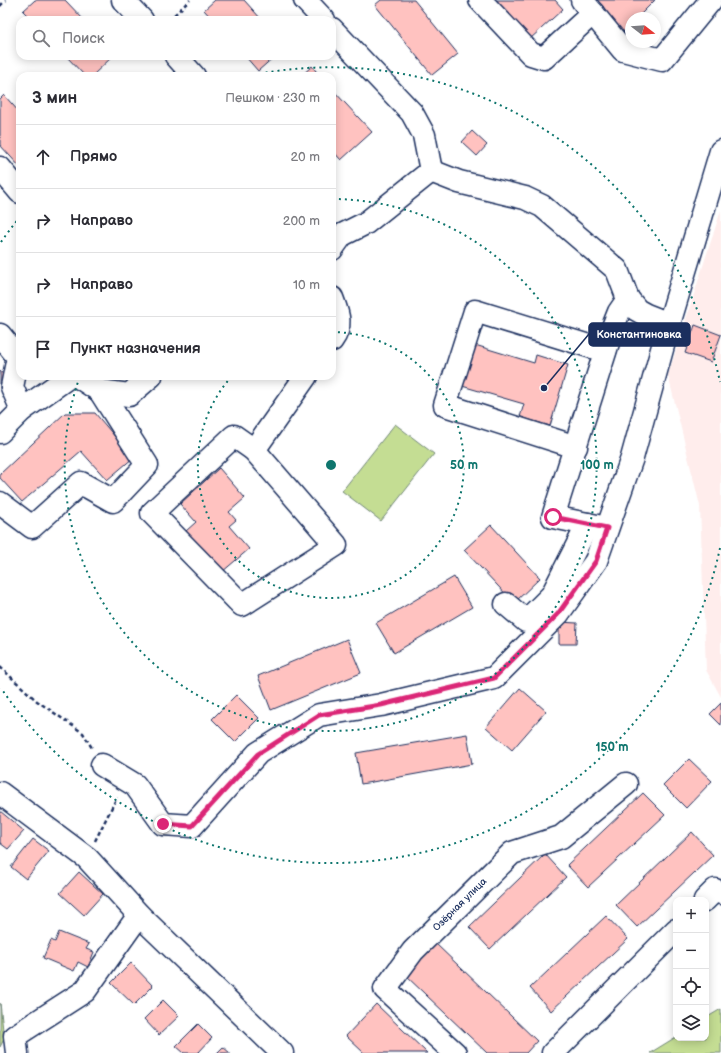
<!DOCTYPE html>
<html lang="ru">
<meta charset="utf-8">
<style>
:root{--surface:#fff;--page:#f2f2f3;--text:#2b2b33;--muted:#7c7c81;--line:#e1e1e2}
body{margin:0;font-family:"Balsamiq Sans",sans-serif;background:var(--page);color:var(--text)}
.controls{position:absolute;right:12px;bottom:12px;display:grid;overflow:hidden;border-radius:8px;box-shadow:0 2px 10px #0003}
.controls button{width:36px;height:36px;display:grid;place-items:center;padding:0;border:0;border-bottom:1px solid var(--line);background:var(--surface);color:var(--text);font:20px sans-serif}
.compass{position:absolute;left:625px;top:12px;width:36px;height:36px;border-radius:50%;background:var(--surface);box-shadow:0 2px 10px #0003;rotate:107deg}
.stop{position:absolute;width:12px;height:12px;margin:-9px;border:3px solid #db2777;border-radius:50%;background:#fff}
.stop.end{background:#db2777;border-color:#fff;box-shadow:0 1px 4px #0008}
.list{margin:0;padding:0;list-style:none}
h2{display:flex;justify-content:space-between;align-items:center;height:52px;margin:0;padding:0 16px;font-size:17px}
h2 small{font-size:13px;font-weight:400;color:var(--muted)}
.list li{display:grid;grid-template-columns:26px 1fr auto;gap:12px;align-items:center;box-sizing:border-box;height:64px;padding:0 16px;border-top:1px solid var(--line)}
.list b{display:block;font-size:15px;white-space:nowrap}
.list em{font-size:13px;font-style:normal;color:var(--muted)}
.icon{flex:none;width:22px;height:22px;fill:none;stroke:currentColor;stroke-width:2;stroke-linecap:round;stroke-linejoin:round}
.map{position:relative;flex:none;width:721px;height:1053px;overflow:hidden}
.search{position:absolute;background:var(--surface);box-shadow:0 2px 10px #0003;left:16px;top:16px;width:320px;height:44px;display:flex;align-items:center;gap:10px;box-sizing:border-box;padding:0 14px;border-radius:12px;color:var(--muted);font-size:15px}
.panel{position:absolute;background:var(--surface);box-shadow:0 2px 10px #0003;left:16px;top:72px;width:320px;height:308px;border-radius:12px}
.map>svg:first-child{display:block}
.built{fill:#ffedec}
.green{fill:#c4dd93;stroke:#708678}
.building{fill:#ffc2c0;stroke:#1b2f5e}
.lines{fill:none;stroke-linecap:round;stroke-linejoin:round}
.minor-casing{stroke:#1b2f5e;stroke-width:25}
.path{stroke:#1b2f5e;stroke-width:2.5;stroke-dasharray:4 3;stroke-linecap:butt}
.minor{stroke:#fff;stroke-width:22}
.route{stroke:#db2777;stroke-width:5}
.ring{fill:none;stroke:#0f766e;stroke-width:2;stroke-dasharray:2 4}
.labels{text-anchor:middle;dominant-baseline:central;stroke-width:3;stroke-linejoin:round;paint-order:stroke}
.street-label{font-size:10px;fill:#1b2f5e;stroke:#fff}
.centre{fill:#0f766e;stroke:#fff;stroke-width:2}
.ring-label{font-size:12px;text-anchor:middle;font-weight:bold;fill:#0f766e;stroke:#fff;stroke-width:3;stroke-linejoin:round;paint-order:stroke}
.leader{fill:none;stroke:#1b2f5e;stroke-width:1.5}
.callout-dot{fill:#1b2f5e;stroke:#fff;stroke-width:1.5}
.callout{fill:#1b2f5e;stroke:#1b2f5e;stroke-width:1.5}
.callout-label{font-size:11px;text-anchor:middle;font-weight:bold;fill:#fff}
</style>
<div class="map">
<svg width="721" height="1053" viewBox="0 0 721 1053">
<rect width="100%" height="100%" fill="#fff"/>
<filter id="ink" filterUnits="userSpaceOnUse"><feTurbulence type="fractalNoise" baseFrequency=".025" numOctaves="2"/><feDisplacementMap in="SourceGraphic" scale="8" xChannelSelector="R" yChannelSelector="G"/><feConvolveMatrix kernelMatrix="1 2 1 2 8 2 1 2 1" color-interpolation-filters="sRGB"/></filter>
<g filter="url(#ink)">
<path class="built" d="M721,210v487l-15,-27 -6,-164 -32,-131z"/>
<path class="green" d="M395,424l39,30 -53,67 -39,-30z
M0,1003l4,36 -4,8z
M721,1009v44h-71l26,-16v1h30v-20z"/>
<path class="building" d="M35,0h30l19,20h-52l-9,-9z
M215,0h29l18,20h-49l-9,-10z
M381,0h33l44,54 -26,21 -57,-70z
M494,0h61l8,9 -33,30z
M597,0h58l-18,18h-6v6l-8,8 -29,-29z
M66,56h47l-21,20h-7z
M245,56h30l-17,15z
M312,66l8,10h-19z
M332,89l40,43 -31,28 -9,-10z
M4,95l16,18v54l-20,-22v-46z
M472,131l15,14 -10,11 -15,-14z
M695,325l26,10 -10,27 -26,-9z
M475,345l59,18 2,-8 32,10 -18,61 -30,-9 4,-13 -62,-18z
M0,371l9,10 -9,9z
M126,376h10l-6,5z
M65,413h30l38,45 -26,22 -26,-29 -59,51 -22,-24v-4z
M219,468l26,30 -16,14 7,8 -7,6 20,23 -27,23 -36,-41 10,-9 -16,-18z
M491,525l49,53 -26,25 -50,-53z
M454,577l18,30 -78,46 -18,-30z
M559,622l18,1 -1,21h-17z
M347,639l14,34 -90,37 -13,-34z
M520,688l26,23 -34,39 -26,-23z
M236,695l23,23 -24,24 -23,-23z
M721,703v22l-11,-11z
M467,734l5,30 -111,20 -5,-31z
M689,759l23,22 -26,27 -23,-23z
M643,793l22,22 -77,72 -21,-22z
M0,811l24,20 -16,18 -8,-6z
M692,832l21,23 -76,72 -21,-22z
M33,839l16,12 -23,28 -15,-12z
M545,854l21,23 -76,72 -21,-22z
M79,872l24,22 -19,21 -24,-22z
M606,916l22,23 -77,72 -21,-23z
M59,932l30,12 -3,5 8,3 -6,15 -10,-5 -4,9 -31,-13 8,-18 4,2z
M435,943l102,98 -11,12h-39l-82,-78z
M131,963l22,23 -19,19 -23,-22z
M163,1000l16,16 -20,19 -15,-16z
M376,1004l51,49h-63l-18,-17z
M198,1024l14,14 -14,15h-14l-8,-7z
M223,1047l7,6h-13z"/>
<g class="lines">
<defs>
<g id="minor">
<path d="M123,0l19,20"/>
<path d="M305,0l19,20"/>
<path d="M480,0l51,54 13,4 49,-45"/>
<path d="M582,0l41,50 39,10 49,-60"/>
<path d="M332,29l80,84 12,22 7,36"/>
<path d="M176,56l18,20"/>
<path d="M0,168l20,24"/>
<path d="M431,171l28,11 66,16 17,8 75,64 11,29 9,11 9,5 23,9"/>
<path d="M332,249l10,-14 24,-12 65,-52"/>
<path d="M332,298c6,16 11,27 0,42"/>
<path d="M0,335l18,22 -6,30 10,23"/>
<path d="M77,376l23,15 29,4 22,-19"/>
<path d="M0,432l22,-22 48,-34"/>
<path d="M234,436l20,14 82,95 -94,60 -90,-92z"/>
<path d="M576,447l-131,-42 30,-94 130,40"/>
<path d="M254,450l52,-74"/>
<path d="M0,503l32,24 49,-44 32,18 34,-36 -47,-74"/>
<path d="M607,528l-54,-11 60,-190 6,-15 9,-13"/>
<path d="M506,604l20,17 26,-26 36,-71"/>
<path d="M102,765l33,20 28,39 29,2 66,-73 61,-38 62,-10 113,-27 64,-64 38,-53 36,-103 37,-134 52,-173"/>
<path d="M0,793l87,65 52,57 143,138"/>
<path d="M705,900l10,-10 6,3"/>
<path d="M17,1053l-2,-17 70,-45 54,-76"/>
<path id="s1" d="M455,1053l-70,-64 28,-38 99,-98 49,-16 65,-53"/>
<path d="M553,1053l123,-123"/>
</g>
</defs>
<use href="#minor" class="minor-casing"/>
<path class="path" d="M0,6l6,-6
M169,20l21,-20
M0,667l37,34 46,32 9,15
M95,841l22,-44"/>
<use href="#minor" class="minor"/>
</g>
</g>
<g class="lines" filter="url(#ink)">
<path class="route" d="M163,824l29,2 66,-72 61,-39 62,-10 113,-27 64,-64 38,-53 11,-33 -54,-11"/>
</g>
<g class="ring">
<path d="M332 332A133 133 0 1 1 232 376"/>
<path d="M333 199A266 266 0 1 1 80 376"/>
<path d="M720 548A398 398 0 0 1 1 688M1 242A398 398 0 0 1 20 217M248 76A398 398 0 0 1 720 382"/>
</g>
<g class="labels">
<g class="street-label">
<text stroke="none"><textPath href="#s1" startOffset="208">Озёрная улица</textPath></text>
</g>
</g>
<circle cx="331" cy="465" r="6" class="centre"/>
<g class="ring-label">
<text x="464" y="469">50 m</text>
<text x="597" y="469">100 m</text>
<text x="612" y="751">150 m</text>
</g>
<path class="leader" d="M544 388L589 334"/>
<circle class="callout-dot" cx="544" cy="388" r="4"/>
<rect class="callout" x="589" y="323" width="101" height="23" rx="4"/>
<g class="callout-label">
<text x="639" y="338">Константиновка</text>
</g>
</svg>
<div class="controls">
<button>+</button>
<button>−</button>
<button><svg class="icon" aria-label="locate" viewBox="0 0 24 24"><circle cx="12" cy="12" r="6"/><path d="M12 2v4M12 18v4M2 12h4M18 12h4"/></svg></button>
<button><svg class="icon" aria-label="layers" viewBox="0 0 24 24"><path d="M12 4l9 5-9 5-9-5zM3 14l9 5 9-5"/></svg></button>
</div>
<svg class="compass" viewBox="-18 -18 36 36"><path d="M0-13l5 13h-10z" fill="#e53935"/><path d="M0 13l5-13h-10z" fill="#7c7c81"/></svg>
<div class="stop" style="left:553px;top:517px"></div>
<div class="stop end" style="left:163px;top:824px"></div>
<div class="search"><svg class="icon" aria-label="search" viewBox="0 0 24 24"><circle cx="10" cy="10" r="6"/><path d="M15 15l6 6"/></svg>Поиск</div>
<section class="panel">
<h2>3 мин<small>Пешком · 230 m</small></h2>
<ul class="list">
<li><svg class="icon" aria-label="ahead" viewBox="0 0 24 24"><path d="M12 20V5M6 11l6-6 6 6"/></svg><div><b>Прямо</b></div><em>20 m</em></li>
<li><svg class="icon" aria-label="right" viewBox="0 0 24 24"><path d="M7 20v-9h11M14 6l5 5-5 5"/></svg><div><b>Направо</b></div><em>200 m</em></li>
<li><svg class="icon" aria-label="right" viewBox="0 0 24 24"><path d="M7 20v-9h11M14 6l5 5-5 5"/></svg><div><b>Направо</b></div><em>10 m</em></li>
<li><svg class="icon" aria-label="arrive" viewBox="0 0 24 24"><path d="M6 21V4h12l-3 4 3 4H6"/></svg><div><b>Пункт назначения</b></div></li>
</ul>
</section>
</div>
